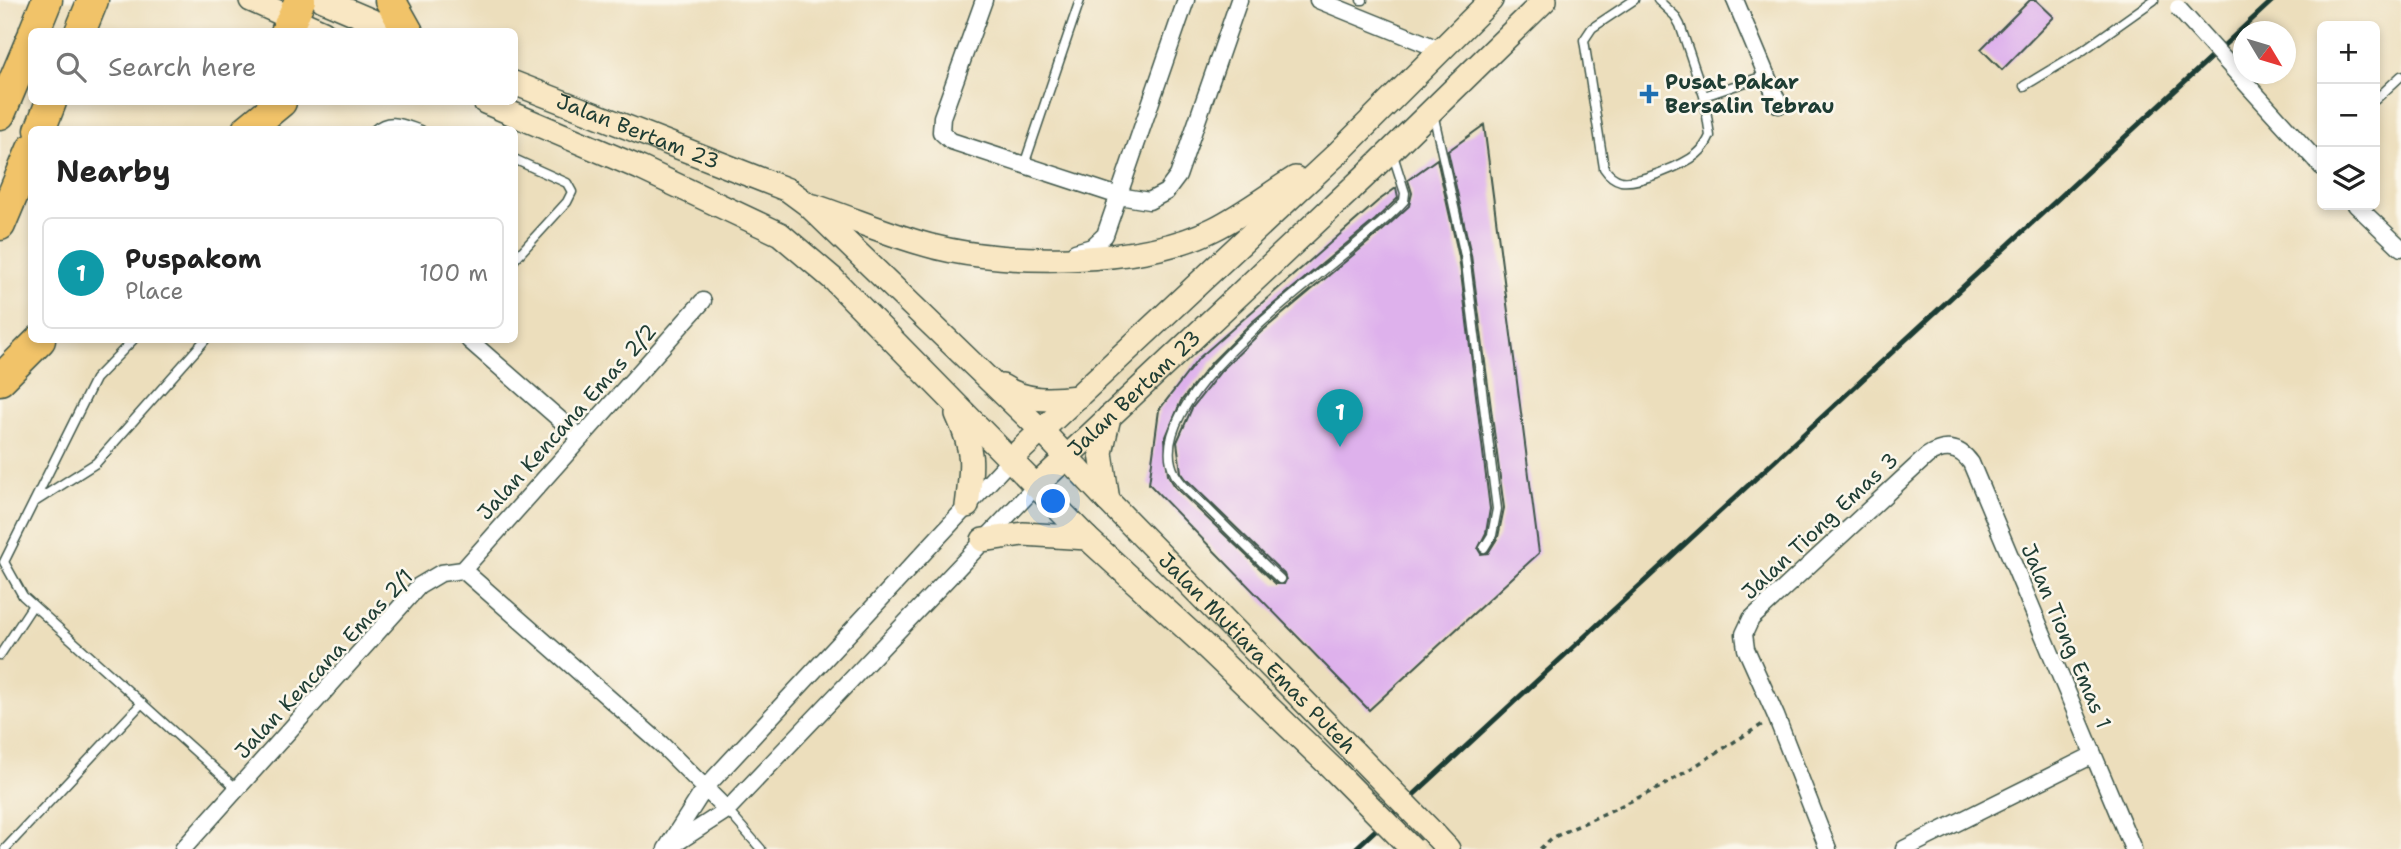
<!DOCTYPE html>
<meta charset="utf-8">
<style>
:root{--surface:#fff;--page:#f6f6f6;--text:#222;--muted:#767676;--line:#e0e0e0;--accent:#2563eb}
body{margin:0;font-family:"Shantell Sans",sans-serif;background:var(--page);color:var(--text)}
.controls{position:absolute;right:21px;top:21px;display:grid;overflow:hidden;border-radius:10px;box-shadow:0 4px 10px #0003}
.controls button{width:63px;height:63px;display:grid;place-items:center;padding:0;border:0;border-bottom:2px solid var(--line);background:var(--surface);color:var(--text);font:35px sans-serif}
.compass{position:absolute;left:2233px;top:21px;width:63px;height:63px;border-radius:50%;background:var(--surface);box-shadow:0 4px 10px #0003;rotate:128deg}
.you{position:absolute;left:1054px;top:502px;width:24px;height:24px;margin:-18px;border:5px solid #fff;border-radius:50%;background:#1a73e8;box-shadow:0 0 0 10px #1a73e833}
.badge{display:grid;place-items:center;width:46px;height:46px;border-radius:50%;background:var(--accent);color:#fff;font-size:23px;font-weight:700}
.pin{position:absolute;translate:-50% -58px;filter:drop-shadow(0 2px 4px #0008)}
.pin::after{content:'';position:absolute;top:37px;width:24px;height:21px;background:inherit;clip-path:polygon(0 0,100% 0,50% 100%)}
.list{margin:0;padding:0;list-style:none}
h2{display:flex;justify-content:space-between;align-items:center;height:91px;margin:0;padding:0 28px;font-size:30px}
h2 small{font-size:23px;font-weight:400;color:var(--muted)}
.list li{display:grid;grid-template-columns:46px 1fr auto;gap:21px;align-items:center;box-sizing:border-box;height:112px;margin:0 14px 14px;padding:0 14px;border:2px solid var(--line);border-radius:10px}
.list b{display:block;font-size:26px;white-space:nowrap}
.list p{margin:0;font-size:23px;white-space:nowrap;color:var(--muted)}
.list em{font-size:23px;font-style:normal;color:var(--muted)}
.icon{flex:none;width:38px;height:38px;fill:none;stroke:currentColor;stroke-width:2;stroke-linecap:round;stroke-linejoin:round}
.map{position:relative;flex:none;width:2401px;height:849px;overflow:hidden}
.search{position:absolute;background:var(--surface);box-shadow:0 4px 10px #0003;left:28px;top:28px;width:490px;height:77px;display:flex;align-items:center;gap:18px;box-sizing:border-box;padding:0 24px;border-radius:10px;color:var(--muted);font-size:26px}
.panel{position:absolute;background:var(--surface);box-shadow:0 4px 10px #0003;left:28px;top:126px;width:490px;height:217px;border-radius:10px}
.map>svg:first-child{display:block}
.building{fill:#deb1ec}
.lines{fill:none;stroke-linecap:round;stroke-linejoin:round}
.lane-casing{stroke:#3e5548;stroke-width:11}
.street-casing{stroke:#3e5548;stroke-width:19}
.secondary-casing{stroke:#3e5548;stroke-width:26}
.highway-casing{stroke:#3e5548;stroke-width:33}
.path{stroke:#3e5548;stroke-width:3.5;stroke-dasharray:5 5;stroke-linecap:butt}
.lane{stroke:#fff;stroke-width:8}
.street{stroke:#fff;stroke-width:16}
.secondary{stroke:#f9e7c3;stroke-width:23}
.highway{stroke:#f1c369;stroke-width:30}
.rail{stroke:#1f3d34;stroke-width:5}
.street-bridge-casing{stroke:#3e5548;stroke-width:19;stroke-linecap:butt}
.secondary-bridge-casing{stroke:#3e5548;stroke-width:26;stroke-linecap:butt}
.street-bridge{stroke:#fff;stroke-width:16}
.secondary-bridge{stroke:#f9e7c3;stroke-width:23}
.poi-dot{fill:#1f6fb2;stroke:#fbf7ec;stroke-width:2.5}
.labels{text-anchor:middle;dominant-baseline:central;stroke-width:5;stroke-linejoin:round;paint-order:stroke}
.poi-label{font-size:21px;font-weight:bold;fill:#1f3d34;stroke:#fbf7ec;text-anchor:start}
.street-label{font-size:21px;fill:#1f3d34;stroke:#fbf7ec}
</style>
<div class="map">
<svg width="2401" height="849" viewBox="0 0 2401 849">
<rect width="100%" height="100%" fill="#fbf7ec"/>
<filter id="ink" filterUnits="userSpaceOnUse"><feTurbulence type="fractalNoise" baseFrequency=".0143" numOctaves="2"/><feDisplacementMap in="SourceGraphic" scale="14" xChannelSelector="R" yChannelSelector="G"/><feConvolveMatrix kernelMatrix="1 2 1 2 8 2 1 2 1" color-interpolation-filters="sRGB"/></filter>
<filter id="wash" filterUnits="userSpaceOnUse"><feTurbulence type="fractalNoise" baseFrequency=".00686" numOctaves="4" result="noise"/><feDisplacementMap in="SourceGraphic" scale="28" xChannelSelector="R" yChannelSelector="G"/><feGaussianBlur stdDeviation="1.57" result="paint"/><feColorMatrix in="noise" values="0 0 0 0 0 0 0 0 0 0 0 0 0 0 0 0 0 1.4 0 .05"/><feComposite in="paint" operator="in"/></filter>
<g filter="url(#wash)">
<rect width="100%" height="100%" fill="#ecdebc"/>
<g id="blocks">
<path class="building" d="M2030,0h6l18,17 -52,53 -21,-21z
M1484,125l55,428 -170,157 -220,-226 10,-74 40,-52 179,-157 18,-13 2,10 -23,22 -123,102 -40,40 -31,39 -16,38 3,36 8,13 100,96h8l2,-4 -2,-6 -98,-95 -5,-7 -4,-30 15,-34 29,-37 40,-39 122,-102 26,-24 3,-13 -4,-13 29,-21 22,98 31,252 -4,24 -8,16 3,5 7,-1 10,-16 6,-29 -33,-253 -23,-104z"/>
</g>
</g>
<g filter="url(#ink)">
<use href="#blocks" fill-opacity="0" stroke="#3e5548" stroke-width="2"/>
<g class="lines">
<defs>
<path id="lane" d="M1361,0h2
M1634,0l-42,28 -8,12 20,128c4,6 9,11 17,13 17,3 63,-16 76,-27 6,-5 10,-11 13,-18l-6,-40 63,-21
M1658,0l17,16 5,9 24,71
M2024,86l58,-35 72,-51
M2375,100l26,-24
M1433,113l32,143 32,253 -5,26 -8,13
M374,130c15,-14 29,-6 47,0
M514,159l53,24 5,9 -5,10 -53,58
M1024,165l56,-165
M133,340l-38,39 -91,183 19,34 214,193
M36,501l60,-38 109,-123
M1280,579c-25,-23 -49,-47 -73,-71 -11,-10 -25,-21 -32,-34 -43,-80 183,-220 229,-273l1,-8 -13,-41
M0,655l33,-50
M727,810l34,39
M5,849l137,-146"/>
<path id="street" d="M984,0l-42,117 -1,15 10,9 168,55 30,5 17,-9 12,-16 61,-176
M1318,0l123,50
M1735,0l44,105
M2243,80l79,87
M2356,205l45,43
M1075,252l17,-5 13,-12 81,-235
M469,340l112,98
M463,570l240,-269
M670,847l57,-37 309,-324
M183,849l236,-263 22,-13 22,-3 198,174 66,66
M666,849l39,-61 305,-328
M1828,849l-52,-133 -30,-67 -2,-15 7,-15 176,-163c17,-11 32,-10 44,7l162,386
M1904,849l189,-94"/>
<g id="secondary">
<path d="M251,0l72,32"/>
<path d="M323,0l75,32"/>
<path id="s1" d="M514,83l274,107 19,14 235,227 66,70 246,251"/>
<path d="M485,102l155,66 140,66 53,45 254,259 116,106 131,126"/>
<path d="M814,206c40,13 80,31 121,41 75,19 209,18 279,-18 28,-14 54,-34 81,-51"/>
<path d="M1002,386c23,16 49,14 76,11"/>
<path d="M957,414c18,39 15,52 10,92"/>
<path d="M1010,460l329,-308 152,-152"/>
<path id="s2" d="M1036,486l328,-309 181,-177"/>
<path d="M1108,501l-7,-48 8,-36"/>
<path d="M983,540l40,-6 64,4"/>
<path d="M1435,835l13,14"/>
</g>
<path id="highway" d="M390,0l18,32
M34,32l13,-32
M80,32l13,-32
M286,32l14,-32
M0,114l32,-76
M40,130l11,-28
M247,130l34,-28
M0,225l32,-76
M0,380l40,-40"/>
</defs>
<use href="#lane" class="lane-casing"/>
<use href="#street" class="street-casing"/>
<use href="#secondary" class="secondary-casing"/>
<use href="#highway" class="highway-casing"/>
<path class="path" d="M1540,849l12,-11 109,-51 102,-63"/>
<use href="#lane" class="lane"/>
<use href="#street" class="street"/>
<use href="#secondary" class="secondary"/>
<use href="#highway" class="highway"/>
<path class="rail" d="M1355,849l918,-849"/>
<defs>
<path id="street-bridge" d="M2178,8l65,72"/>
<path id="secondary-bridge" d="M1354,752l81,83
M1334,770l78,79"/>
</defs>
<use href="#street-bridge" class="street-bridge-casing"/>
<use href="#secondary-bridge" class="secondary-bridge-casing"/>
<use href="#street-bridge" class="street-bridge"/>
<use href="#secondary-bridge" class="secondary-bridge"/>
</g>
</g>
<path class="poi-dot" d="M1645.5 83.5h7v7h7v7h-7v7h-7v-7h-7v-7h7z"/>
<g class="labels">
<g class="poi-label">
<text x="1665" y="82">Pusat Pakar<tspan x="1665" dy="24">Bersalin Tebrau</tspan></text>
</g>
<g class="street-label">
<text stroke="none"><textPath href="#s1" startOffset="133">Jalan Bertam 23</textPath></text>
<text stroke="none"><textPath href="#s2" startOffset="135">Jalan Bertam 23</textPath></text>
<text transform="translate(567 422) rotate(-48)">Jalan Kencana Emas 2/2</text>
<text transform="translate(1820 526) rotate(-43)">Jalan Tiong Emas 3</text>
<text transform="translate(2066 636) rotate(67)">Jalan Tiong Emas 1</text>
<text stroke="none"><textPath href="#s1" startOffset="954">Jalan Mutiara Emas Puteh</textPath></text>
<text transform="translate(324 664) rotate(-47)">Jalan Kencana Emas 2/1</text>
</g>
</g>
</svg>
<div class="controls">
<button>+</button>
<button>−</button>
<button><svg class="icon" aria-label="layers" viewBox="0 0 24 24"><path d="M12 4l9 5-9 5-9-5zM3 14l9 5 9-5"/></svg></button>
</div>
<svg class="compass" viewBox="-18 -18 36 36"><path d="M0-13l5 13h-10z" fill="#e53935"/><path d="M0 13l5-13h-10z" fill="#767676"/></svg>
<div class="you"></div>
<div class="pin badge" style="left:1340px;top:447px;background:#0f9aa8">1</div>
<div class="search"><svg class="icon" aria-label="search" viewBox="0 0 24 24"><circle cx="10" cy="10" r="6"/><path d="M15 15l6 6"/></svg>Search here</div>
<section class="panel">
<h2>Nearby<small></small></h2>
<ul class="list">
<li><span class="badge" style="background:#0f9aa8">1</span><div><b>Puspakom</b><p>Place</p></div><em>100 m</em></li>
</ul>
</section>
</div>
